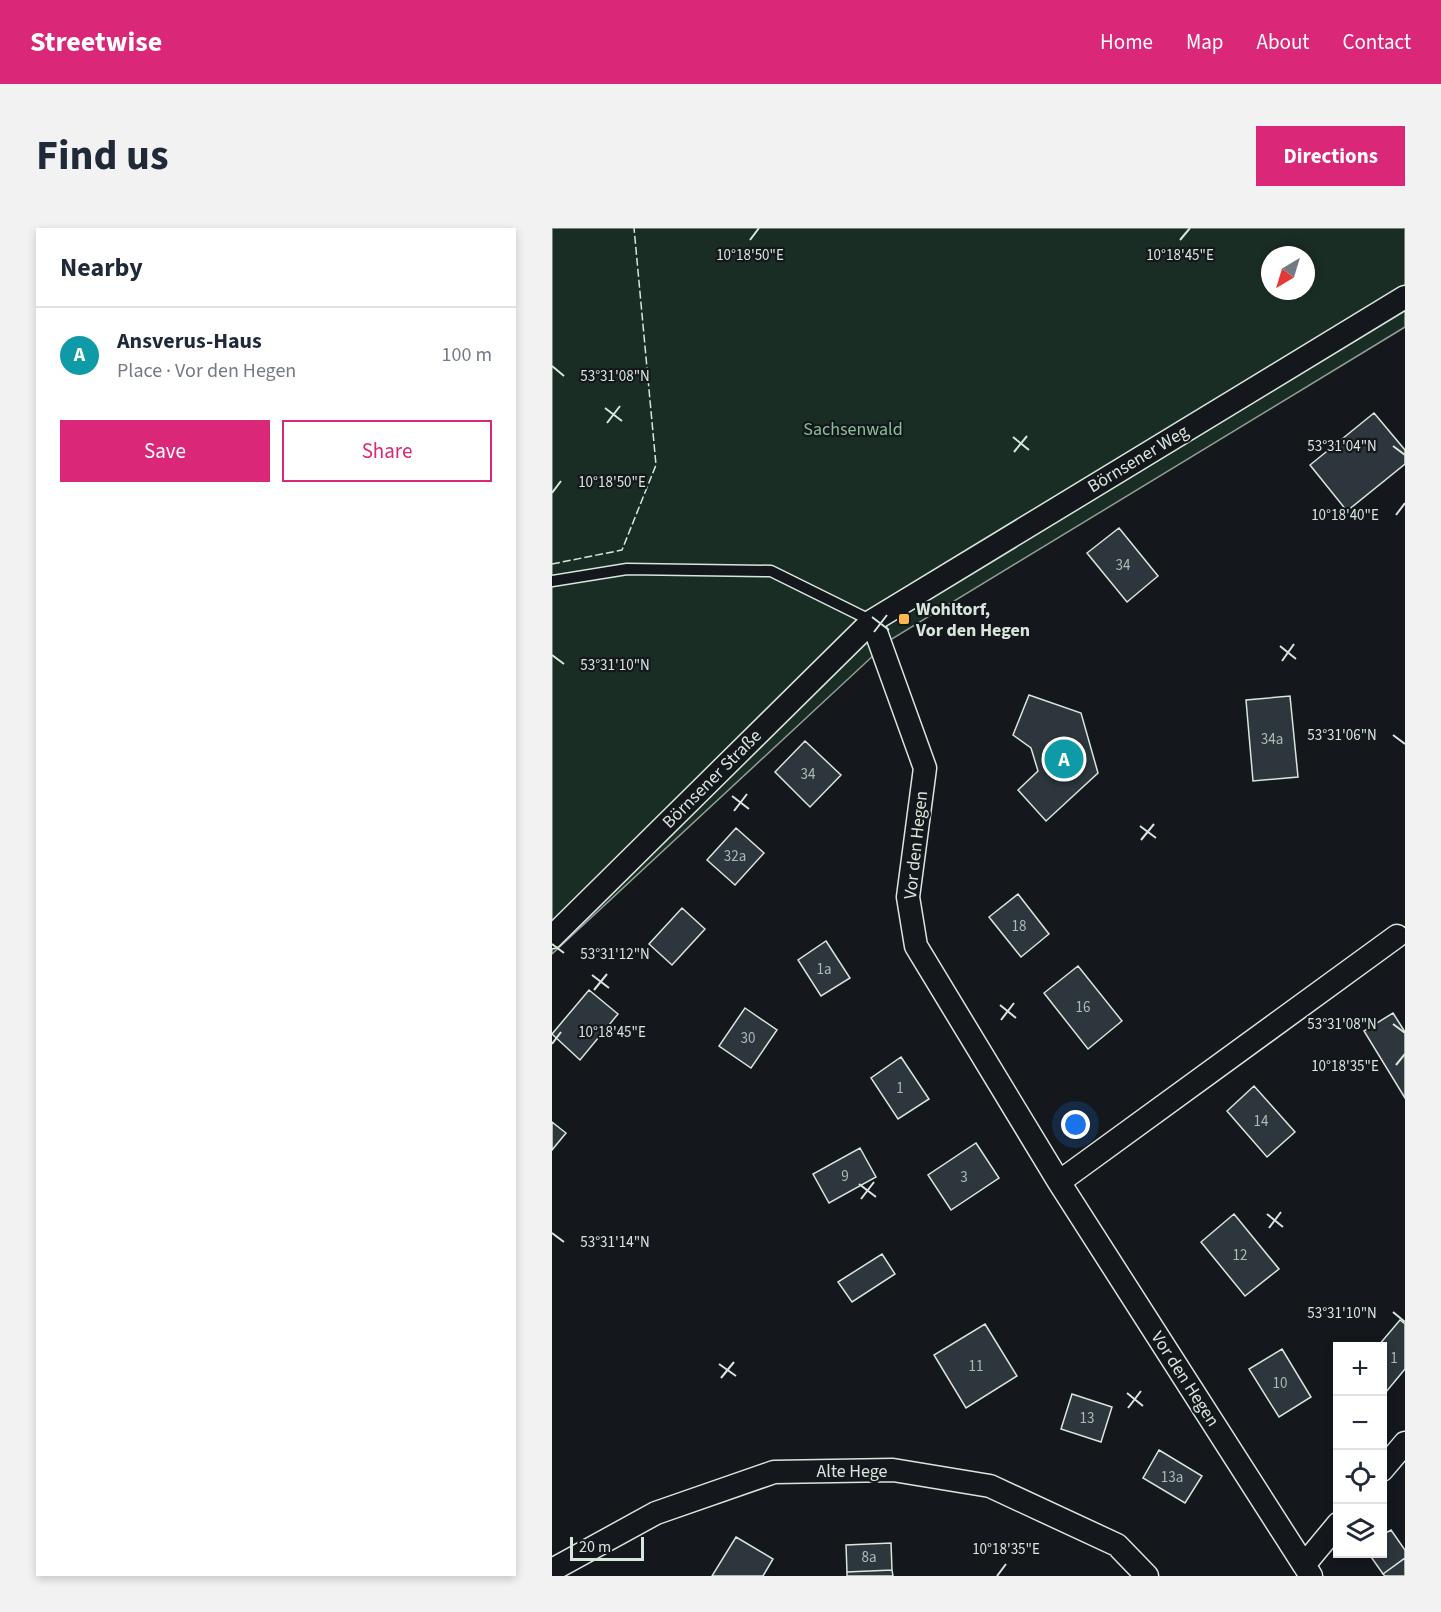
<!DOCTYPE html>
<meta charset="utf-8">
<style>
:root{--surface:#fff;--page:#f2f2f3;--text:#1f2937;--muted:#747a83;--line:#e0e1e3;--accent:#db2777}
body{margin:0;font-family:"Source Sans 3",sans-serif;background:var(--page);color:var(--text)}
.controls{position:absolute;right:18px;bottom:18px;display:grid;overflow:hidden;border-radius:0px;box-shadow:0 3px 9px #0003}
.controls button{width:54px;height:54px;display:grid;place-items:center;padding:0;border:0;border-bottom:2px solid var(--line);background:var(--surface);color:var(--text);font:30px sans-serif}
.compass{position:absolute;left:709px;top:18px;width:54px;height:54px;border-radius:50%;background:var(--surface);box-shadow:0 3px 9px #0003;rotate:218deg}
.scale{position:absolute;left:18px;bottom:15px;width:74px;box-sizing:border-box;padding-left:6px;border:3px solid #d8e6dc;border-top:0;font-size:16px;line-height:21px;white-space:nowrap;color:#d8e6dc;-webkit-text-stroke:4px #14181c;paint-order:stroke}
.you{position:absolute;left:524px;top:897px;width:21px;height:21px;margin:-15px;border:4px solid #fff;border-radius:50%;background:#1a73e8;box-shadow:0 0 0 9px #1a73e833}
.badge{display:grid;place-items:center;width:39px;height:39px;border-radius:50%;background:var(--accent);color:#fff;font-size:20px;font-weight:700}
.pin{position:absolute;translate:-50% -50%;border:3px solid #fff;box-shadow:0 2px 6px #0006}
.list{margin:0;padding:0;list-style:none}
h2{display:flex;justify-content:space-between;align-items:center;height:78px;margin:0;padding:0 24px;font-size:26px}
h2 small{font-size:20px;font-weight:400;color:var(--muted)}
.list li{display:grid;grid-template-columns:39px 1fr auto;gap:18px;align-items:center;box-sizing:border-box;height:96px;padding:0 24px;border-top:2px solid var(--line)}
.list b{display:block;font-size:22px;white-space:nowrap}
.list p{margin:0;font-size:20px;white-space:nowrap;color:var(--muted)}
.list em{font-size:20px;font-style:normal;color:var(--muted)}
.actions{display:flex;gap:12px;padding:18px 24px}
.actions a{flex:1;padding:14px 0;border:2px solid var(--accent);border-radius:0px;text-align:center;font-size:21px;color:var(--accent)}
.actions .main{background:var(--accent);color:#fff}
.icon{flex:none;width:33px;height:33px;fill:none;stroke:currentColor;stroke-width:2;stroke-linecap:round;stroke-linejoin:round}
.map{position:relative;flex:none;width:853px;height:1348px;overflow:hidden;border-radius:0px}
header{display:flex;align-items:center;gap:36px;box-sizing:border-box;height:84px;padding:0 30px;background:var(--accent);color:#fff}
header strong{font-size:28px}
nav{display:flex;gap:33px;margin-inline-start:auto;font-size:21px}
.intro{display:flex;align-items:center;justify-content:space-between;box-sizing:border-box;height:144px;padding:0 36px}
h1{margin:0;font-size:42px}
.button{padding:15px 27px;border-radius:0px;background:var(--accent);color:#fff;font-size:21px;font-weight:700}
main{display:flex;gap:36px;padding:0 36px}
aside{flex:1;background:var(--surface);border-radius:0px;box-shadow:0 3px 9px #0003}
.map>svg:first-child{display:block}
.green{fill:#1a2d24;stroke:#939e99;stroke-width:1.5;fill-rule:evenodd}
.building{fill:#2c363c;stroke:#d8e6dc;stroke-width:1.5}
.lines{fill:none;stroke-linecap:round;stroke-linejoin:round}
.service-casing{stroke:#d8e6dc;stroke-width:13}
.minor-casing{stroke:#d8e6dc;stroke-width:25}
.service{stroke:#14181c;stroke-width:10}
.minor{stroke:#14181c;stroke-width:22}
.fence{stroke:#d8e6dc;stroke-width:1.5;stroke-dasharray:8 3;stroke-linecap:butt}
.ticks{fill:none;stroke:#d8e6dc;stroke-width:2}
.poi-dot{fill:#ffb74d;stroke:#14181c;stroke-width:2}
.labels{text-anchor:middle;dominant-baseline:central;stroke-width:4.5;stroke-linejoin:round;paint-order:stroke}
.number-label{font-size:15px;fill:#adbab4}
.park-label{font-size:18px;fill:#8ac095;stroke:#14181c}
.street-label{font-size:18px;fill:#d8e6dc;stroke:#14181c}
.poi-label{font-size:18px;font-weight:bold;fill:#d8e6dc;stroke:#14181c;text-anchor:start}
.ticks-label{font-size:15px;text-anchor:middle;fill:#d8e6dc;stroke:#14181c;stroke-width:4.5;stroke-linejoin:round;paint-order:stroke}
</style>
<header>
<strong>Streetwise</strong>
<nav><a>Home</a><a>Map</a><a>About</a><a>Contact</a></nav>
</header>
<div class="intro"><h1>Find us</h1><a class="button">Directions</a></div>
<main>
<aside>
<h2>Nearby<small></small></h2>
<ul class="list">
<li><span class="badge" style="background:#0f9aa8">A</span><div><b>Ansverus-Haus</b><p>Place · Vor den Hegen</p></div><em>100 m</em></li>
</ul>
<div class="actions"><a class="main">Save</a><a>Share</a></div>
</aside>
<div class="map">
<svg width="853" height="1348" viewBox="0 0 853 1348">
<rect width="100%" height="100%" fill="#14181c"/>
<path class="green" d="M0,0h853v99l-515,313 -338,314zM718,27h36v36h-36z"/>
<path class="building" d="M822,185l31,37v14l-58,47 -37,-46z
M567,300l39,48 -31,26 -40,-49z
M477,467l52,18 17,60 -52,48 -28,-31 20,-19 -7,-23 -18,-13z
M738,468l8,81 -45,4 -7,-81z
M253,513l36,34 -31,32 -35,-35z
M184,600l28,25 -29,32 -28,-25z
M466,666l31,40 -28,23 -32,-40z
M130,680l23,21 -33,36 -23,-21z
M274,713l24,37 -29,18 -23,-36z
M526,738l44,55 -34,28 -44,-56z
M37,762l29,24 -38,46 -28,-26z
M193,780l32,22 -26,38 -32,-22z
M841,785l12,19v66l-41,-67z
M349,829l28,42 -31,20 -27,-41z
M702,858l41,46 -28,25 -40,-46z
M0,894l14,11 -14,17z
M424,915l23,35 -48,32 -23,-35z
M308,920l16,29 -47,26 -16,-29z
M682,986l45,55 -34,27 -44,-54z
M330,1026l13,20 -43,28 -14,-20z
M848,1092l5,4v45l-19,23 -4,-3v-43h-4z
M433,1096l32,52 -51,32 -32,-53z
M730,1121l29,48 -32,20 -30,-48z
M520,1166l40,13 -11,35 -40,-13z
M607,1222l43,26 -17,27 -42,-25z
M839,1302l14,20v8l-22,16 -14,-20h13v-19z
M184,1309l37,22 -10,17h-51z
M339,1315l1,27 -45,2 -1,-27z
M853,1330v18h-20l-2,-2z
M340,1342l1,6h-46v-4z"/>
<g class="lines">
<defs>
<path id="service" d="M0,353l75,-12 144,2 101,50"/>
<path id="minor" d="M320,393l53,147 -17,129 8,49 143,236 252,394
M0,709l320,-316 533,-324
M507,954l338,-246
M830,1242l23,-27
M752,1337l34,-41
M0,1342l104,-57 118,-41 119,-2 97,16 127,59 30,31"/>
</defs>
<use href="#service" class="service-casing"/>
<use href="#minor" class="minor-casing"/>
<use href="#service" class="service"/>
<use href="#minor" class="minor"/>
<path class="fence" d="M0,336l70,-14 34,-85 -22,-237"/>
</g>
<path class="ticks" d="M198,12l9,-12M628,12l10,-12M0,138l12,10M53,180l17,13M55,195l13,-17M461,209l16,13M841,218l12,9M462,224l13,-16M0,265l9,-12M844,287l9,-12M320,389l17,13M322,404l13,-17M728,418l16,13M0,427l12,9M730,433l12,-17M841,507l12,9M180,568l17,13M182,583l13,-17M588,598l16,12M589,612l13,-16M0,716l12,9M40,747l17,13M42,762l13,-16M448,777l16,13M449,792l13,-17M841,796l12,9M0,816l9,-12M844,837l9,-11M307,956l17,13M309,971l13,-17M715,986l16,13M717,1000l12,-16M0,1005l12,9M841,1084l12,10M167,1136l17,12M169,1150l13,-16M575,1165l16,13M576,1180l13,-17M445,1348l9,-12"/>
<rect class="poi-dot" x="346" y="385" width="12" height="12" rx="3"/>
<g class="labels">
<g class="number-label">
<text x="571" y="337">34</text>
<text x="720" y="511">34a</text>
<text x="256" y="546">34</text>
<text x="183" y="628">32a</text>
<text x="467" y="698">18</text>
<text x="272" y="741">1a</text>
<text x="531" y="779">16</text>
<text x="196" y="810">30</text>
<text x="348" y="860">1</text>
<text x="709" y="893">14</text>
<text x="293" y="948">9</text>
<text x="412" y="949">3</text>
<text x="688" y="1027">12</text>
<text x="842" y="1130">1</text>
<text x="424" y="1138">11</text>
<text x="728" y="1155">10</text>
<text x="535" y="1190">13</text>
<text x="620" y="1249">13a</text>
<text x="317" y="1329">8a</text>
</g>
<g class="park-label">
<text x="301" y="201">Sachsenwald</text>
</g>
<g class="street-label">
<text transform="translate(586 231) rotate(-31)">Börnsener Weg</text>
<text transform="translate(160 551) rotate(-45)">Börnsener Straße</text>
<text transform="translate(364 617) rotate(-84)">Vor den Hegen</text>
<text transform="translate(633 1151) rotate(57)">Vor den Hegen</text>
<text x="300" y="1243">Alte Hege</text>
</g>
<g class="poi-label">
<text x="364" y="381">Wohltorf,<tspan x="364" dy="21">Vor den Hegen</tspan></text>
</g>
</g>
<g class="ticks-label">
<text x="198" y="32">10°18'50"E</text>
<text x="628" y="32">10°18'45"E</text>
<text x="63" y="153">53°31'08"N</text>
<text x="790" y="223">53°31'04"N</text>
<text x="60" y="259">10°18'50"E</text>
<text x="793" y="292">10°18'40"E</text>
<text x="63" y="442">53°31'10"N</text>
<text x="790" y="512">53°31'06"N</text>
<text x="63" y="731">53°31'12"N</text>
<text x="790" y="801">53°31'08"N</text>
<text x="60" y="809">10°18'45"E</text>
<text x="793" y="843">10°18'35"E</text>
<text x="63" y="1019">53°31'14"N</text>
<text x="790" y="1090">53°31'10"N</text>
<text x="454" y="1326">10°18'35"E</text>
</g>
</svg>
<div class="controls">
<button>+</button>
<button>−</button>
<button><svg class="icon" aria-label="locate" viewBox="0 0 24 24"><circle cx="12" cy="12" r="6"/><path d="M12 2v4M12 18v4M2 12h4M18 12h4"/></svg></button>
<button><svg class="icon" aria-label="layers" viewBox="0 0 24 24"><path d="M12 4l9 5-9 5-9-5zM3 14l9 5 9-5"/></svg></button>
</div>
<svg class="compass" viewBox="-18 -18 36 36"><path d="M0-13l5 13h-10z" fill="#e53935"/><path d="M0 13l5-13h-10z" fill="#747a83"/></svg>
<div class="scale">20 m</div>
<div class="you"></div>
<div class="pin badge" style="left:512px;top:531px;background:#0f9aa8">A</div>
</div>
</main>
